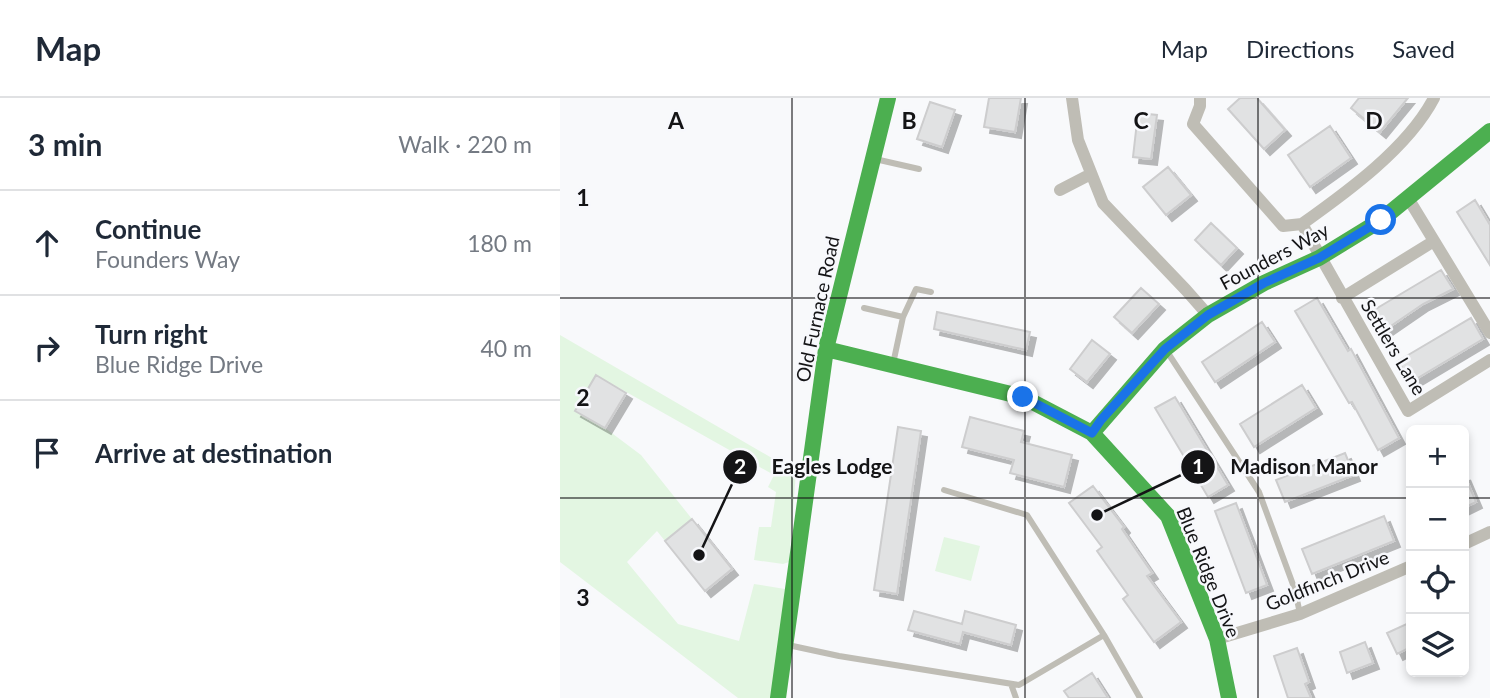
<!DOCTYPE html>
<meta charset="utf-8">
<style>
:root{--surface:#fff;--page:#f2f2f3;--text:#1f2937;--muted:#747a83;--line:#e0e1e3}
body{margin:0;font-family:Lato,sans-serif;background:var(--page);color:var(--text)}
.controls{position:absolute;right:21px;bottom:21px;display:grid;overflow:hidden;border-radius:10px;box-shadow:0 4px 10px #0003}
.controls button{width:63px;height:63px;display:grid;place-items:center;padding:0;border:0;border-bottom:2px solid var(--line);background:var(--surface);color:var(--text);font:35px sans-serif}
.stop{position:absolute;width:21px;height:21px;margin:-16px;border:5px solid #1a73e8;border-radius:50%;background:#fff}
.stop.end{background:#1a73e8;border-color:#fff;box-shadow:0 2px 7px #0008}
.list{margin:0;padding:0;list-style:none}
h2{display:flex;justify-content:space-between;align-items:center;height:91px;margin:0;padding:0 28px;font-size:30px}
h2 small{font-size:23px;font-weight:400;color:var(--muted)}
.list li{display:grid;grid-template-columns:46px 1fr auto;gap:21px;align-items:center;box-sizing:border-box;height:105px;padding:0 28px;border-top:2px solid var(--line)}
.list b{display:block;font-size:26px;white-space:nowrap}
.list p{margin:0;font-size:23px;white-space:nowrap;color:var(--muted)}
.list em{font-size:23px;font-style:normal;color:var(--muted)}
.icon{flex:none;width:38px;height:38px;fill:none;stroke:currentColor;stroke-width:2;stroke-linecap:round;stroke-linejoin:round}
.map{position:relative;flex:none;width:930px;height:600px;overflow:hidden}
header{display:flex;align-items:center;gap:42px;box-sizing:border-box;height:98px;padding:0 35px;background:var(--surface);border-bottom:2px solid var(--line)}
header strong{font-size:33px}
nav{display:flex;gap:38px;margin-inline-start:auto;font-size:24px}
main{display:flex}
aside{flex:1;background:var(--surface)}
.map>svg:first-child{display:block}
.green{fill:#e3f6e2}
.building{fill:#e1e2e3;stroke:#cdcdce;stroke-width:2;filter:url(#shadow)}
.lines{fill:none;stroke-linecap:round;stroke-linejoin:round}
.lane{stroke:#bfbdb5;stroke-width:6}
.street{stroke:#bfbdb5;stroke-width:12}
.fast{stroke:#4caf50;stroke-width:16}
.route{stroke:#1a73e8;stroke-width:9}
.grid{fill:none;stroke:#141416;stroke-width:2;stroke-opacity:0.55}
.labels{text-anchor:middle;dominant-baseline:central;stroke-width:5;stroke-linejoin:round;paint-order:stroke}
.street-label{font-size:19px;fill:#141416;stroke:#f7f8fc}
.grid-label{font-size:23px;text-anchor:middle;font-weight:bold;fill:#141416;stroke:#f7f8fc;stroke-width:5;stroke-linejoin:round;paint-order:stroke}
.leader{fill:none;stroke:#141416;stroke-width:2.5}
.callout-dot{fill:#141416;stroke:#f7f8fc;stroke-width:2.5}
.mark-label{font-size:21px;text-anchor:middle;font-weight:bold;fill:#fff}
.callout-label{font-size:21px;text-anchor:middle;font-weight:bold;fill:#141416;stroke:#f7f8fc;stroke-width:5;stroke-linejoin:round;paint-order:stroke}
</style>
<header>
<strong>Map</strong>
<nav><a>Map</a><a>Directions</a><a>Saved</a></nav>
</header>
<main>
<aside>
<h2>3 min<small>Walk · 220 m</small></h2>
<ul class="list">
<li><svg class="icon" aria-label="ahead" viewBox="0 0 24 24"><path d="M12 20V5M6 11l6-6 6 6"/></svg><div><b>Continue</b><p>Founders Way</p></div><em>180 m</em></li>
<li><svg class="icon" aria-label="right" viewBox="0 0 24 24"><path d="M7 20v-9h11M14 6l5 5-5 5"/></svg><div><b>Turn right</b><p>Blue Ridge Drive</p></div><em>40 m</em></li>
<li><svg class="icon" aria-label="arrive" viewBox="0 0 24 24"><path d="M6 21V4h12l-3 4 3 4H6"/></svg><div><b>Arrive at destination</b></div></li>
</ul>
</aside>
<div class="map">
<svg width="930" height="600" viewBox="0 0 930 600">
<defs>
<filter id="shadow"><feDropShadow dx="6" dy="6" stdDeviation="0" flood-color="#0004"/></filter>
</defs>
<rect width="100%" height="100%" fill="#f8f9fb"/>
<path class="green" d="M0,237l236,137 -7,90 -6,2 -29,-4 5,-33h12l5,-35 -8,-5 6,-12 -178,-100 -21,35 30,18 36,27 51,64 -27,22 -8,-10 -30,31 51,62 61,17 15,-57 31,5 -10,109h-37l-178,-136z
M384,439l36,9 -9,35 -36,-10z"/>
<path class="building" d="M429,0h32l-6,34 -31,-5z
M680,0h17l28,32 -21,19 -36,-40z
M799,0h49l-28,34 -29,-24z
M370,4l25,8 -13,37 -25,-8z
M578,15l19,2 -6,44 -18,-2z
M770,28l21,32 -41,29 -22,-32z
M608,69l23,28 -25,20 -23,-28z
M915,102l15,25v40l-33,-53z
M651,125l26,25 -16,17 -26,-25z
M881,172l12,19 -30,15 -41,28 -13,-19z
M581,190l18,16 -27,29 -18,-16z
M757,200l31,53 3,-2 48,89 -21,12 -26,-48 -3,1 -54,-92z
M377,214l93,20 -4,18 -92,-21z
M911,220l12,21 -72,43 -13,-21z
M702,224l13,20 -60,40 -13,-20z
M532,242l18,14 -23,28 -17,-13z
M36,277l30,18 -21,35 -30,-17z
M742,287l14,23 -62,39 -14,-23z
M615,299l53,88 -20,12 -53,-89z
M410,319l54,14 -3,11 51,13 -8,32 -54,-14 4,-13 -52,-13z
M338,329l23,4 -24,163 -23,-4z
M785,355l9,22 -69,27 -9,-22z
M904,376l12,28 -12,6z
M533,388l31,41 -2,2 30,44 -5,3 34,46 -27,20 -31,-43 5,-4 -31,-44 5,-4 -33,-44z
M676,405l31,82 -21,8 -31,-82z
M824,418l10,25 -82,33 -10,-25z
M132,421l40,50 -27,22 -40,-50z
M354,513l48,13 3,-13 51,14 -5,20 -48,-13 -3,12 -52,-14z
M851,524v25l-14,7 -10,-21z
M805,544l8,21 -26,10 -7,-21z
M737,550l12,34 -4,2 6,14h-23l-14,-42z
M532,575l16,25h-39l-5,-7z"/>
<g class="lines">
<path class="lane" d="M315,61l44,10
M304,210l39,9 -10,47
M343,219l13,-28 15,3
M606,252l93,142 36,98 5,24
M384,392l83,25 77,120 36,63
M228,547l51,11 180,29 85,-50
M451,586l5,14"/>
<path class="street" d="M512,0l6,42 25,63 83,87 22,25
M640,0v8l-7,18 90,102 19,-2 106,187 82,-51
M500,92l31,-16
M848,100l82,135
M742,126c45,-32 106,-76 132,-126
M782,200l92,-57
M904,446l26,-12
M657,541l83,-25 111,-48"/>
<path class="fast" d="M266,251l197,48 69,36 76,83 49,123 12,59
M532,335l73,-84 43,-34 56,-32 55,-25 62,-38 109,-89
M218,600l48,-349 62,-251"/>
</g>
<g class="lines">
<path class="route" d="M463,299l69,36 9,-13 64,-71 43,-34 56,-32 55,-25 62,-38"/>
</g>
<path class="grid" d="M232,0v600M465,0v600M698,0v600M0,200h930M0,400h851M904,400h26"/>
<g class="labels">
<g class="street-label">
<text transform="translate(714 158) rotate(-28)">Founders Way</text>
<text transform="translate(257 211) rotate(-78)">Old Furnace Road</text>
<text transform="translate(834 249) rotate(59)">Settlers Lane</text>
<text transform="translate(649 474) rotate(68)">Blue Ridge Drive</text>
<text transform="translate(767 482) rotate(-22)">Goldfinch Drive</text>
</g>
</g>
<g class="grid-label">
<text x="116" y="31">A</text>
<text x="349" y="31">B</text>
<text x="581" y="31">C</text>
<text x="814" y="31">D</text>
<text x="23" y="108">1</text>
<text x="23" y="308">2</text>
<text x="23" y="508">3</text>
</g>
<path class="leader" d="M537 417L638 369M139 457L180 369"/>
<g class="callout-dot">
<circle cx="537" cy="417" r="7"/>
<circle cx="139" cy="457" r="7"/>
<circle cx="638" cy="369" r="18"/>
<circle cx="180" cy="369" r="18"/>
</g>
<g class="mark-label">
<text x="638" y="376">1</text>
<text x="180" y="376">2</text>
</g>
<g class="callout-label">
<text x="744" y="376">Madison Manor</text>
<text x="272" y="376">Eagles Lodge</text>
</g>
</svg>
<div class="controls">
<button>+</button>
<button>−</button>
<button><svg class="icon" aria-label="locate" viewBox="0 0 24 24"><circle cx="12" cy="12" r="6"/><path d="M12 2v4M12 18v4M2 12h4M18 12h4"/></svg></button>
<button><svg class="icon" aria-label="layers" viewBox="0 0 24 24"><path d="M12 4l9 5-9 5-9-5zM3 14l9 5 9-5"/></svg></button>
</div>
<div class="stop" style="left:821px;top:122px"></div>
<div class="stop end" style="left:463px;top:299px"></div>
</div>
</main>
